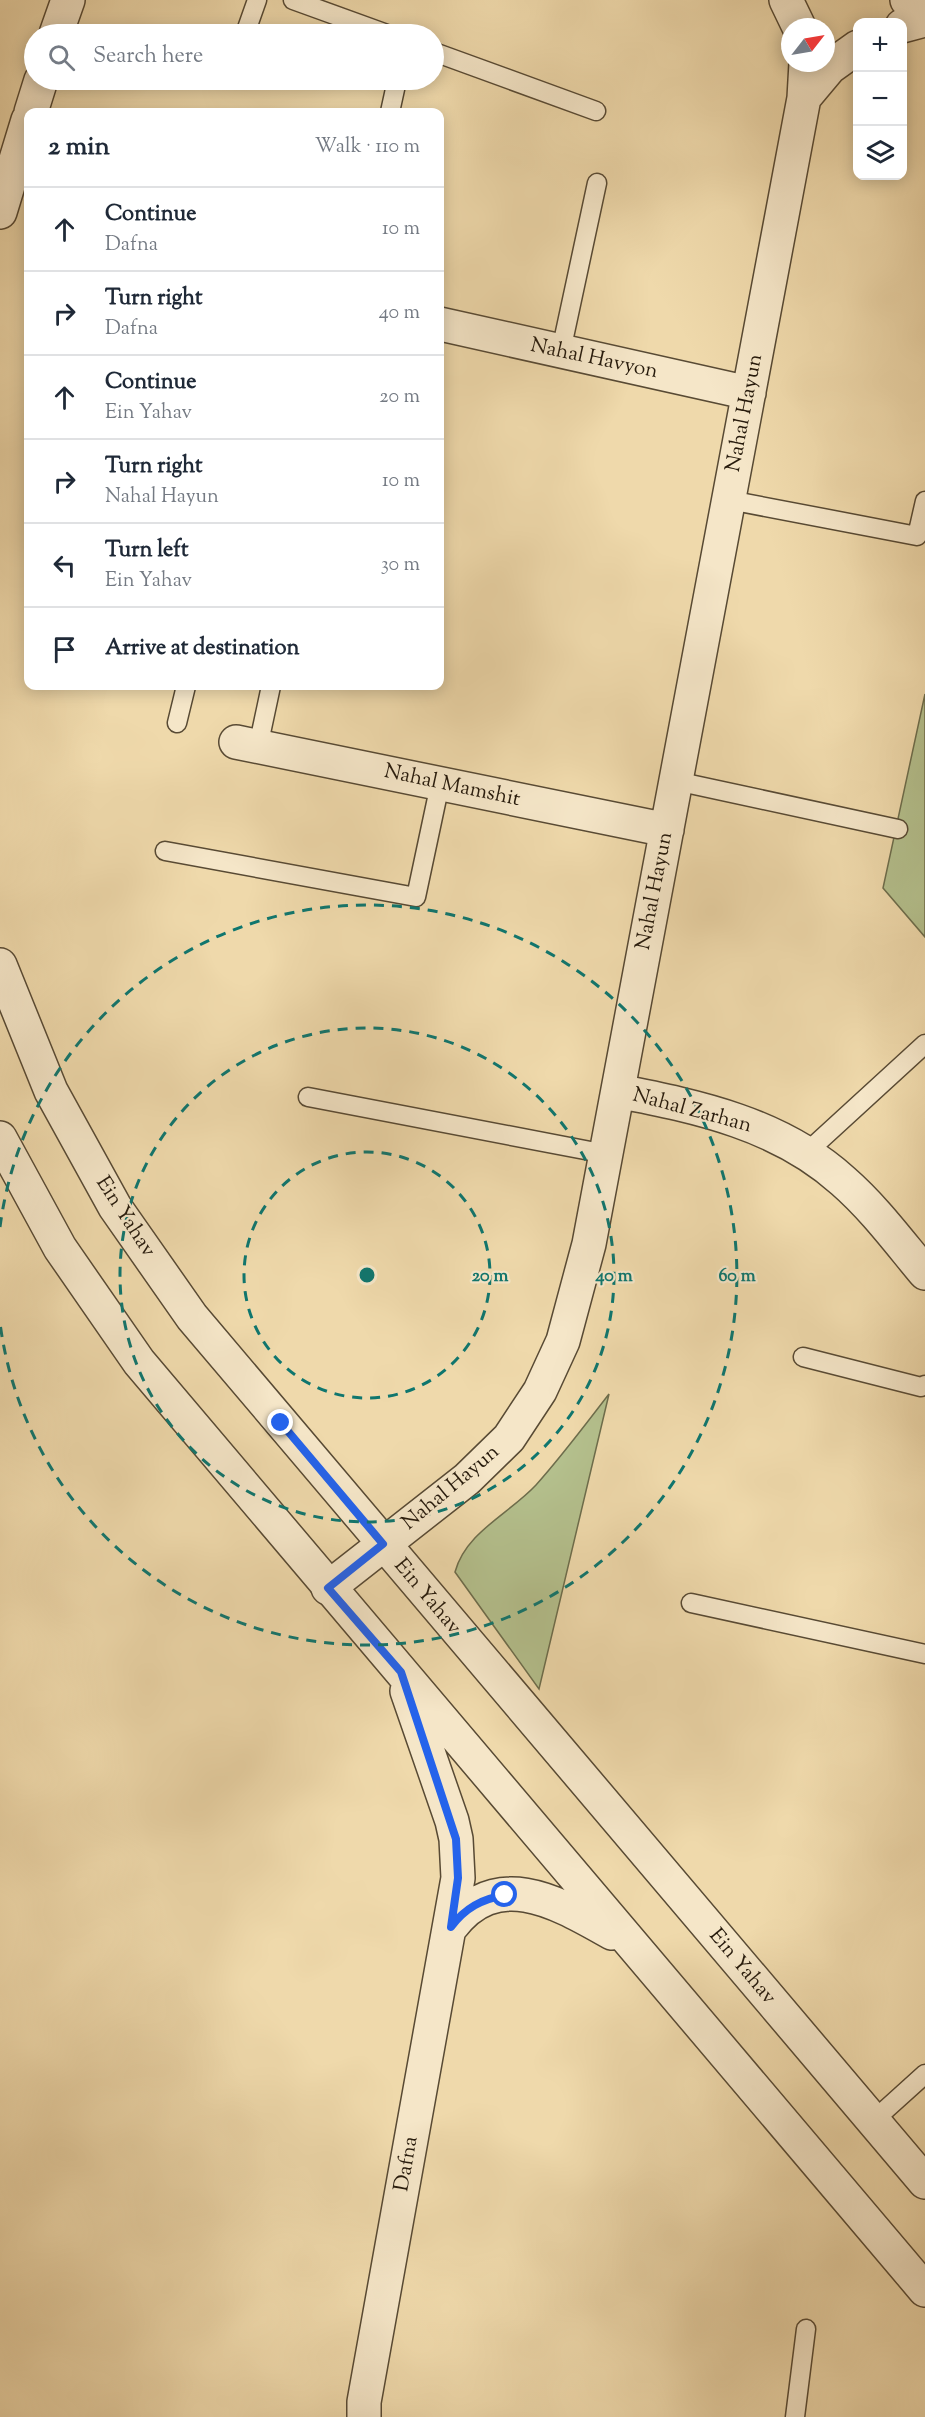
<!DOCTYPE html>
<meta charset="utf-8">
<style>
:root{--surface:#fff;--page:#f6f6f7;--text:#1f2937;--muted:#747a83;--line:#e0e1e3}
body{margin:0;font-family:"Sorts Mill Goudy",serif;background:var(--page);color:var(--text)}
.controls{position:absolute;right:18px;top:18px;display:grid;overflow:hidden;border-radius:12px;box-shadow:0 3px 15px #0003}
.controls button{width:54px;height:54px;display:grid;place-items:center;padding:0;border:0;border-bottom:2px solid var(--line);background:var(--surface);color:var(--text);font:30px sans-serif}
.compass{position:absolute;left:781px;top:18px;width:54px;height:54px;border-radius:50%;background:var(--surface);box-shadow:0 3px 15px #0003;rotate:59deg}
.stop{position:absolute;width:18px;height:18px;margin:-14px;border:4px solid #2563eb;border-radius:50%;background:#fff}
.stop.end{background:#2563eb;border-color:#fff;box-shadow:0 2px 6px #0008}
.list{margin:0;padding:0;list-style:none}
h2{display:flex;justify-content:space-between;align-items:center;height:78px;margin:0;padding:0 24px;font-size:26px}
h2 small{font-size:20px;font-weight:400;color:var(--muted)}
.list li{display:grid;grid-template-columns:39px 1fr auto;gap:18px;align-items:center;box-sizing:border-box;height:84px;padding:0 24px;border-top:2px solid var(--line)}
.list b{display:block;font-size:22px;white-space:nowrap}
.list p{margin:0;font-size:20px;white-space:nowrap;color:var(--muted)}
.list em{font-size:20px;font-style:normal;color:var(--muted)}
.icon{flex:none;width:33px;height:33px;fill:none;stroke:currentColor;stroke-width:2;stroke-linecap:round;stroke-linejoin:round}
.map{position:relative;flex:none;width:925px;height:2417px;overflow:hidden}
.search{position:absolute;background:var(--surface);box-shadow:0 3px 15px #0003;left:24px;top:24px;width:420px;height:66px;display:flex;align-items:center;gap:15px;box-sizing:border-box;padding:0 21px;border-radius:33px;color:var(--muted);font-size:22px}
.panel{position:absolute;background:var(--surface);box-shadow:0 3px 15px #0003;left:24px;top:108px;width:420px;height:582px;border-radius:12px}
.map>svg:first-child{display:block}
.green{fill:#b4c08d;stroke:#6d6d4c;stroke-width:1.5}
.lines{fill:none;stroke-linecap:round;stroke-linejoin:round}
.service-casing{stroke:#584a34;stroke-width:21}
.minor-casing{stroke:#584a34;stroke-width:36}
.tertiary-casing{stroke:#584a34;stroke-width:36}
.service{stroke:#f5e6c8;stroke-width:18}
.minor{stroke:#f5e6c8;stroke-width:33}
.tertiary{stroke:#f5e6c8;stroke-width:33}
.route{stroke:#2563eb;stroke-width:8}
.ring{fill:none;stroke:#0f766e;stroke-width:3;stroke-dasharray:10 8}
.labels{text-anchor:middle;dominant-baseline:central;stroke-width:4.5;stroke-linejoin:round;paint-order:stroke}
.street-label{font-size:21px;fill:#261a0c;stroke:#f5e6c8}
.centre{fill:#0f766e;stroke:#f5e6c8;stroke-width:3}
.ring-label{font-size:18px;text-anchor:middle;font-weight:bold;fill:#0f766e;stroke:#f5e6c8;stroke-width:4.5;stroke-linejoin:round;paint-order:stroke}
</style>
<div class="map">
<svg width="925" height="2417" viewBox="0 0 925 2417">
<rect width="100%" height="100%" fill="#efd9ab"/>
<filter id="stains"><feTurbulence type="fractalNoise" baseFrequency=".00333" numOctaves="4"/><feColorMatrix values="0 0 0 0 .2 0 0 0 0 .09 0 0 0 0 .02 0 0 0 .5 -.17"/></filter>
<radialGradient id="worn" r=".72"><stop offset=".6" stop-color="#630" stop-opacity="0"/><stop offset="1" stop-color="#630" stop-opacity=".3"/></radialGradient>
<path class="green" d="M925,694v243l-42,-49z
M609,1394l-70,295 -84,-117c11,-40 54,-58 81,-87 26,-29 49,-60 73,-91z"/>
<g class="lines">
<defs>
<path id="service" d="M293,0l94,34
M245,34l12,-34
M434,52l162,59
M390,112l7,-32
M561,351l36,-168
M729,500l188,36 8,-35
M177,723l9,-37
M258,747l13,-61
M676,781l222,48
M165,851l251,46 24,-113
M308,1097l298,57
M806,1153l119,-109
M803,1357l118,30 4,-2
M691,1603l234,51
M873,2121l52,-47
M795,2417l11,-88"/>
<path id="minor" d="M786,0l13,27
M902,26l23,-6
M804,98l26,-31 28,-20
M440,324l309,69
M236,742l431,88
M618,1091c81,16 162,33 225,90 31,27 56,61 82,92
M328,1588l139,-109 42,-41 31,-47 23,-50 26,-97 215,-1146 2,-35"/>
<path id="tertiary" d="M907,0l18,6
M56,34l12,-34
M31,112l10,-32
M0,212l28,-92
M0,965l51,126 64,116 77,110 733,865
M0,1138l60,110 79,114 786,928
M451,1927c47,-62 109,-23 161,6
M364,2417v-15l94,-524 -2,-39 -4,-18 -45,-130"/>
</defs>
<use href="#service" class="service-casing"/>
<use href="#minor" class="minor-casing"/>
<use href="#tertiary" class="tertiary-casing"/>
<use href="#service" class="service"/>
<use href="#minor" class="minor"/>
<use href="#tertiary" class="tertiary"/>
</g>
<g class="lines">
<path class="route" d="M281,1423l102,121 -55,44 73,84 55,167 2,39 -7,49c14,-19 31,-28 54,-32"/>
</g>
<g class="ring">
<circle cx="367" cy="1275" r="123"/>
<circle cx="367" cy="1275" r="247"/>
<path d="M0 1227A370 370 0 1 1 0 1323"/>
</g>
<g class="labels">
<g class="street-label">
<text transform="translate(594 359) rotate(12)">Nahal Havyon</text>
<text transform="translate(745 413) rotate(-79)">Nahal Hayun</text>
<text transform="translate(452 786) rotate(12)">Nahal Mamshit</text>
<text transform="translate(655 891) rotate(-79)">Nahal Hayun</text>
<text transform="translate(692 1111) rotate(15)">Nahal Zarhan</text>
<text transform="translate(125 1217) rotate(57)">Ein Yahav</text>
<text transform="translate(451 1488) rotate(-40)">Nahal Hayun</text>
<text transform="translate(427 1597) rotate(50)">Ein Yahav</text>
<text transform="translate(742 1967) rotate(50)">Ein Yahav</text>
<text transform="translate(407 2164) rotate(-80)">Dafna</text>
</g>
</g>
<circle cx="367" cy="1275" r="9" class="centre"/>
<g class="ring-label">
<text x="490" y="1281">20 m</text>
<text x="614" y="1281">40 m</text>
<text x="737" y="1281">60 m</text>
</g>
<rect width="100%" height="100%" filter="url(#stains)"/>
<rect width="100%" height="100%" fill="url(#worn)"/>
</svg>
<div class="controls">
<button>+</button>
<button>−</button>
<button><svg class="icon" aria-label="layers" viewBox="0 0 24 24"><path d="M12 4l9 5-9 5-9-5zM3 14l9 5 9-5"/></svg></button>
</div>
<svg class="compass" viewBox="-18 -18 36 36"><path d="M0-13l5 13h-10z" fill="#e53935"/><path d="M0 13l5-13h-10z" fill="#747a83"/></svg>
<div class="stop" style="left:505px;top:1895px"></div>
<div class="stop end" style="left:281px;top:1423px"></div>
<div class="search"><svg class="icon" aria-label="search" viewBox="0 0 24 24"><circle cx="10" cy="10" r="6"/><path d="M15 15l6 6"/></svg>Search here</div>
<section class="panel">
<h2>2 min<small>Walk · 110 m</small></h2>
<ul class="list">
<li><svg class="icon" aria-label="ahead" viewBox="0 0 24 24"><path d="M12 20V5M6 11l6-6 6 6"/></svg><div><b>Continue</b><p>Dafna</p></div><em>10 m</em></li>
<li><svg class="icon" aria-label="right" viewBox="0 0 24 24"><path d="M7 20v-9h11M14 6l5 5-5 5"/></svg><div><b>Turn right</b><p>Dafna</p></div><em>40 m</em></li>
<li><svg class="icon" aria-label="ahead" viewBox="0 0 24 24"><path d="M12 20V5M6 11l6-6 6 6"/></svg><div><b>Continue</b><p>Ein Yahav</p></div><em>20 m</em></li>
<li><svg class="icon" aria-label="right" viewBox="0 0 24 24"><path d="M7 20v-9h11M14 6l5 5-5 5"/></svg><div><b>Turn right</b><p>Nahal Hayun</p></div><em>10 m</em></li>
<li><svg class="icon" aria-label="left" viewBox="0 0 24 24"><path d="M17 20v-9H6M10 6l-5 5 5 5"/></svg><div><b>Turn left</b><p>Ein Yahav</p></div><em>30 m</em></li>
<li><svg class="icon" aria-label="arrive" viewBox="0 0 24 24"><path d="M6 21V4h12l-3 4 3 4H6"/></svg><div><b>Arrive at destination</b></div></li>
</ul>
</section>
</div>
